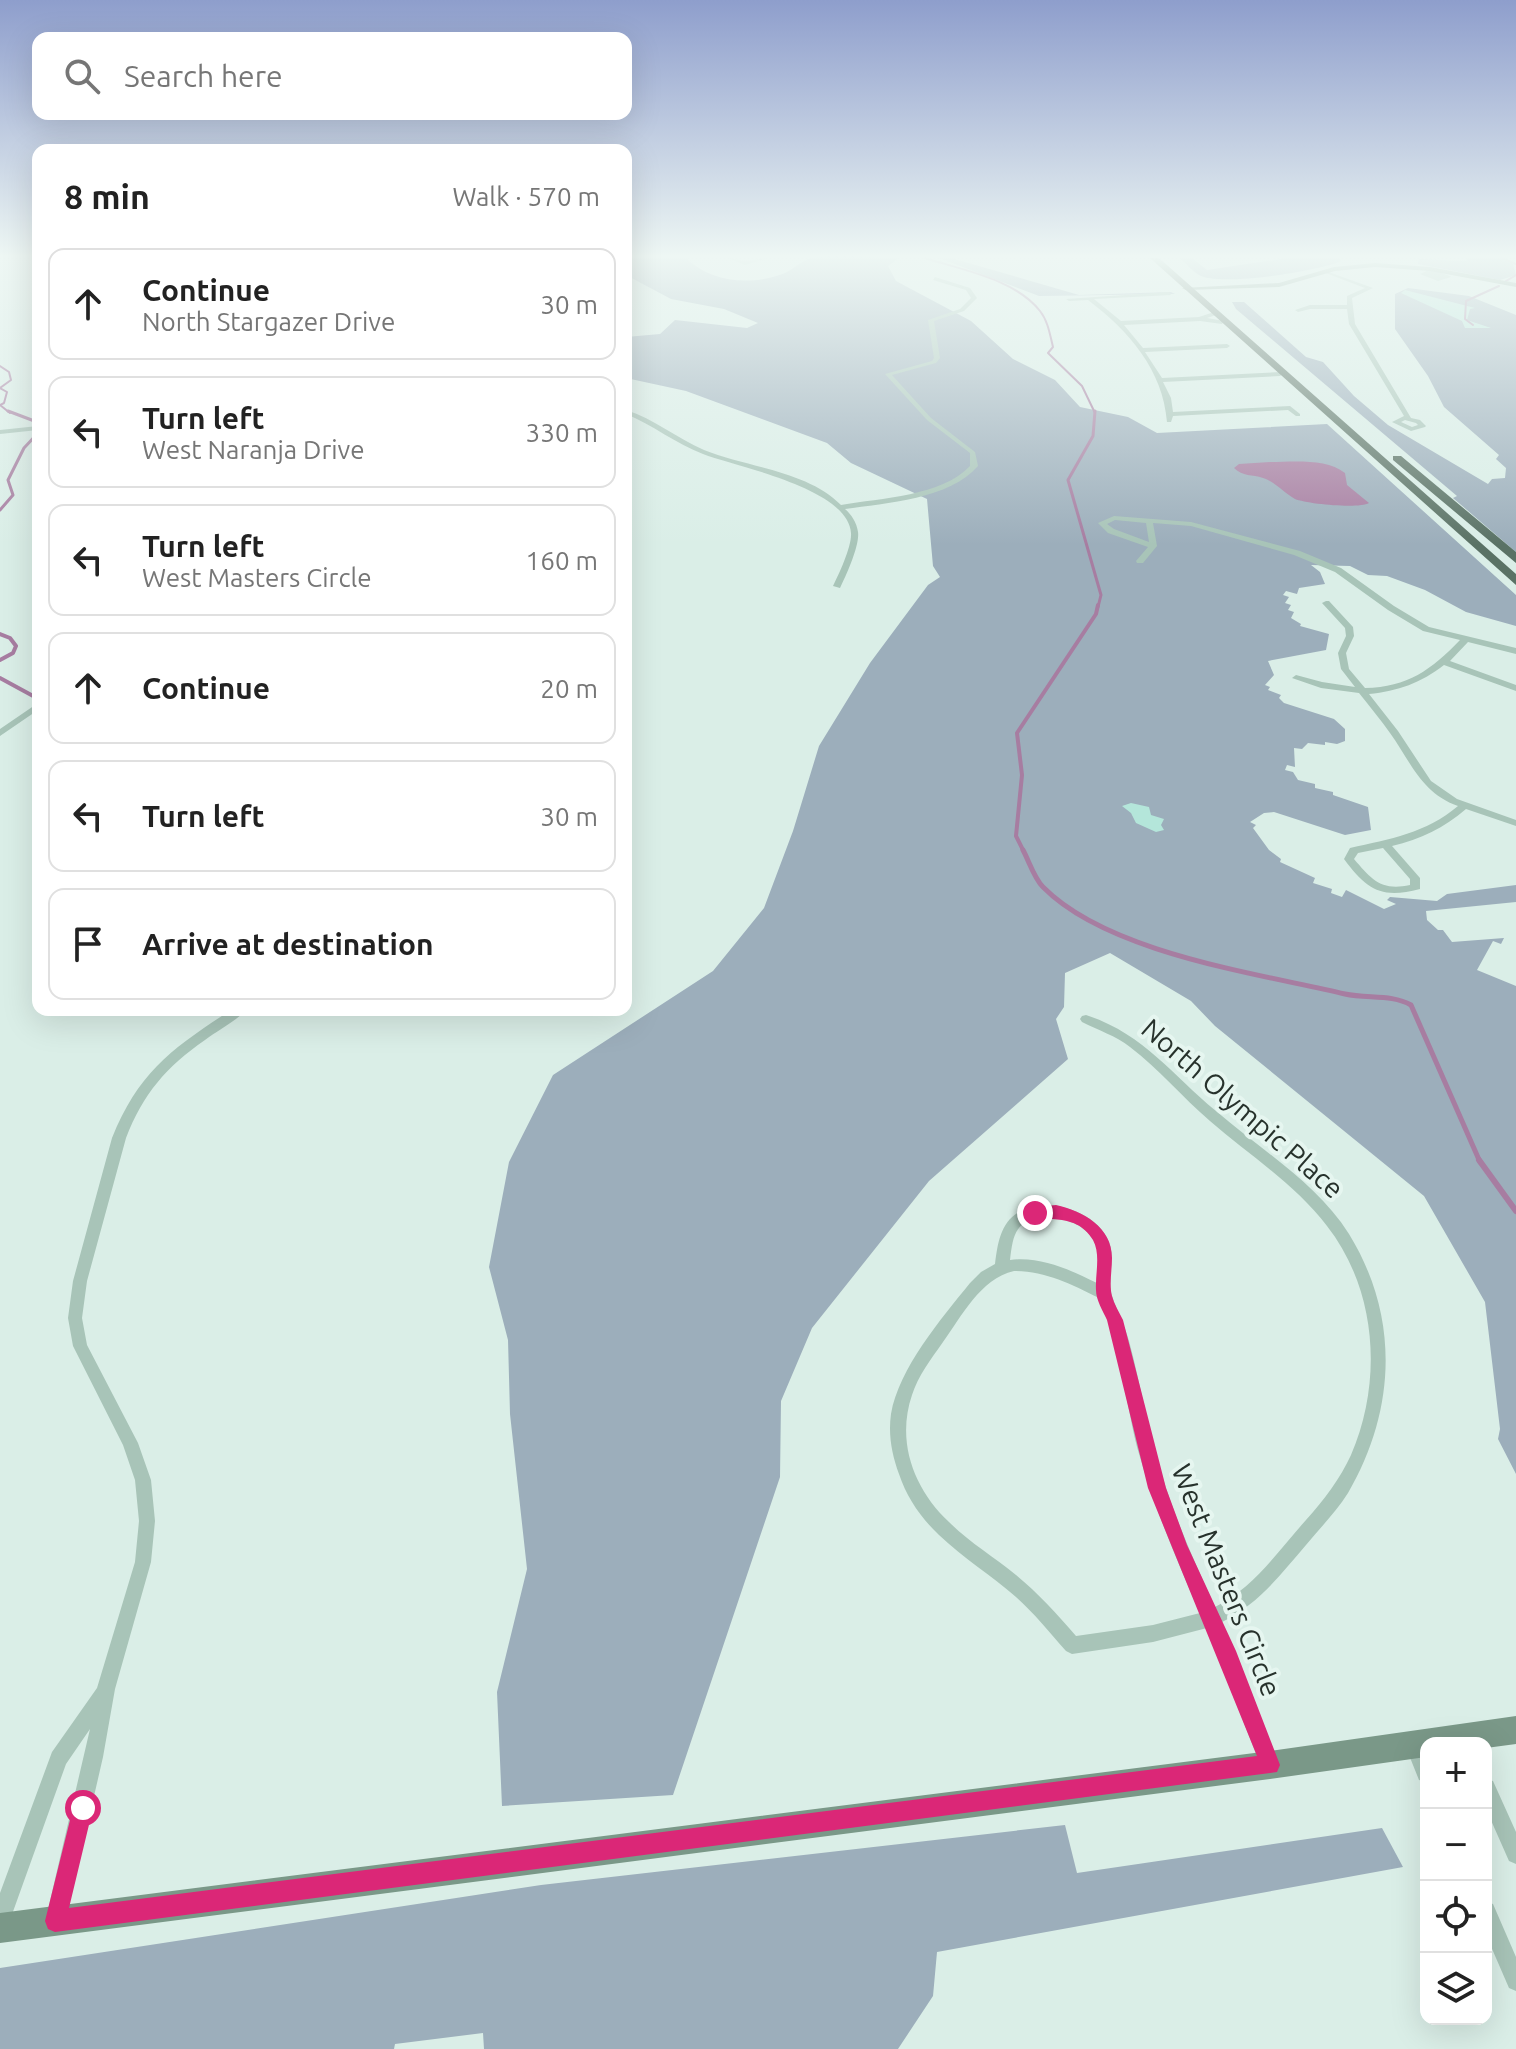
<!DOCTYPE html>
<meta charset="utf-8">
<style>
:root{--surface:#fff;--page:#f2f2f2;--text:#222;--muted:#767676;--line:#e0e0e0}
body{margin:0;font-family:Ubuntu,sans-serif;background:var(--page);color:var(--text)}
.controls{position:absolute;right:24px;bottom:24px;display:grid;overflow:hidden;border-radius:16px;box-shadow:0 8px 32px #0002}
.controls button{width:72px;height:72px;display:grid;place-items:center;padding:0;border:0;border-bottom:2px solid var(--line);background:var(--surface);color:var(--text);font:40px sans-serif}
.stop{position:absolute;width:24px;height:24px;margin:-18px;border:6px solid #db2777;border-radius:50%;background:#fff}
.stop.end{background:#db2777;border-color:#fff;box-shadow:0 2px 8px #0008}
.list{margin:0;padding:0;list-style:none}
h2{display:flex;justify-content:space-between;align-items:center;height:104px;margin:0;padding:0 32px;font-size:34px}
h2 small{font-size:26px;font-weight:400;color:var(--muted)}
.list li{display:grid;grid-template-columns:52px 1fr auto;gap:24px;align-items:center;box-sizing:border-box;height:112px;margin:0 16px 16px;padding:0 16px;border:2px solid var(--line);border-radius:16px}
.list b{display:block;font-size:30px;white-space:nowrap}
.list p{margin:0;font-size:26px;white-space:nowrap;color:var(--muted)}
.list em{font-size:26px;font-style:normal;color:var(--muted)}
.icon{flex:none;width:44px;height:44px;fill:none;stroke:currentColor;stroke-width:2;stroke-linecap:round;stroke-linejoin:round}
.map{position:relative;flex:none;width:1516px;height:2049px;overflow:hidden}
.search{position:absolute;background:var(--surface);box-shadow:0 8px 32px #0002;left:32px;top:32px;width:600px;height:88px;display:flex;align-items:center;gap:20px;box-sizing:border-box;padding:0 28px;border-radius:16px;color:var(--muted);font-size:30px}
.panel{position:absolute;background:var(--surface);box-shadow:0 8px 32px #0002;left:32px;top:144px;width:600px;height:872px;border-radius:16px}
.map>svg:first-child{display:block}
.green{fill:#9caebb}
.sand{fill:#b4e6da}
.water{fill:#a77da1}
.lines{fill:none;stroke-linecap:round;stroke-linejoin:round}
.stream-far4{stroke:#a77da1;stroke-width:2}
.stream-far3{stroke:#a77da1;stroke-width:3}
.stream-far2{stroke:#a77da1;stroke-width:4}
.stream-far1{stroke:#a77da1;stroke-width:5}
.stream{stroke:#a77da1;stroke-width:6}
.street{fill:#a8c4b8;fill-rule:evenodd}
.secondary{fill:#7a9888;fill-rule:evenodd}
.primary{fill:#5a7265;fill-rule:evenodd}
.route{fill:#db2777}
.labels{text-anchor:middle;dominant-baseline:central;stroke-width:8;stroke-linejoin:round;paint-order:stroke}
.near-street-label{font-size:28px;fill:#27322c;stroke:#e6f6f0}
</style>
<div class="map">
<svg width="1516" height="2049" viewBox="0 0 1516 2049">
<rect width="100%" height="100%" fill="#daeee7"/>
<path class="green" d="M626,258h60c25,25 66,28 99,15 9,-4 17,-13 27,-15 21,-5 63,0 87,0l-11,8 8,15 75,40 42,38 42,21 25,27 48,10 29,16 170,-9 189,171v31l-50,-14 -41,-22 -38,-14 -19,-1 -18,-9 -39,-1 9,7 5,12 -26,4 -2,6 -11,-3 -3,4 6,2 -4,6 6,2 -3,5 6,2 -3,6 10,6 -1,2 29,8 -3,16 -58,11 6,14 -9,10 5,2 -2,3 13,5 -2,3 5,5 50,16 11,10v12l-8,3 -12,-2v3l-17,-2 -6,6 -8,-1 1,19 -8,-2 -2,5 8,2 5,8 17,4v4l18,4v3l35,12 3,23 -26,5 -71,-23 -10,1 -14,9 6,3 -3,3 16,22 12,9 -1,3 35,16 -2,5 19,6 -1,4 11,4 4,-7 38,19 12,-5 -9,-4 3,-3 47,4 10,-7 69,-9v17l-90,9 1,9 11,10h5l9,12 52,-4 -3,6 -8,-3 -16,29 39,16v488l-18,-35 2,-10 -15,-127 -61,-106 -209,-170 -24,-25 -81,-48 -45,20 -1,34 -8,12 12,40 -139,122 -117,147 -31,73 -1,76 -107,318 -171,11 -5,-114 30,-123 -17,-155 -2,-74 -19,-73 20,-105 44,-87 160,-104 51,-63 29,-77 26,-85 51,-83 58,-78 12,-8 -7,-11 -6,-67 -76,-36 -24,-20 -141,-52 -60,-13v-41l34,-3 15,-14 72,8 11,-5 -34,-14 -53,-10 -45,-24z
M939,258h12l128,37 92,-3 4,2 -136,2z
M1180,258h12l15,12 81,-12h50l3,3c-22,10 -122,26 -142,14 -7,-4 -13,-12 -19,-17z
M1467,258h32l14,6 3,11 -16,5 -82,-16 1,-5 47,2z
M1408,288l61,8 47,19v237l-63,-54 4,-2 -221,-187 -4,-7h12l62,55 17,5 31,34 34,29 100,59 4,-5 13,-1 1,-10 -10,-9 3,-4 -55,-48 -16,-31 -33,-47v-35z
M1065,1825l12,48 305,-45 21,39 -466,85 -4,44 -35,53h-414l-1,-16 -88,11 -1,5h-394v-81l541,-83z"/>
<path class="sand" d="M1405,290l70,18 -5,1 -3,11 24,8h-26l-3,-7 -61,-28z
M1131,803l18,4 2,8 13,4 -3,6 3,5 -8,2 -20,-9 -5,-10 -9,-7z"/>
<path class="water" d="M1270,462c23,0 56,-4 75,11l2,12 22,18c-10,6 -62,1 -74,-4 -11,-6 -21,-18 -32,-21 -11,-4 -20,-1 -29,-10l5,-4z"/>
<g class="lines">
<path class="stream-far4" d="M925,258c37,12 90,21 115,53 8,10 10,24 13,36l-5,6 34,33 13,27
M1502,258l14,6
M1506,281l10,-6
M1473,325l-8,-6 1,-18 33,-15
M0,366l9,6 2,8 -11,8 7,4 -3,11 -4,2 10,8"/>
<path class="stream-far3" d="M8,411l29,11
M1095,411l-2,25 -25,44 33,115 -3,12
M0,510l13,-15 -5,-15 16,-32 14,-15"/>
<path class="stream-far2" d="M0,634l10,4 6,8 -3,7 -13,7
M0,678l35,19
M1024,852l-8,-16 6,-61 -5,-42 79,-119 2,-9"/>
<path class="stream-far1" d="M1023,850c6,11 11,28 20,37 65,66 213,86 302,107 22,5 47,0 66,11l69,157"/>
<path class="stream" d="M1479,1160l37,51"/>
<path class="street" d="M728,258l17,3 23,-3 -23,7z
M1431,269l19,7 1,1 -13,4 -18,-7z
M1323,270l50,18 -21,10 3,26 56,94 9,2 6,6 -1,1 -14,4 -19,-9 12,-6 -55,-92 -2,-15h-37l-12,3 -3,-2 15,-5h37v-9l18,-8 -42,-16zM1405,420l11,3 2,2 -6,2 -11,-5z
M935,277l35,11 7,10 -13,13 -30,10 6,37 -4,5 -44,12 39,43 44,34 3,14c-28,33 -92,37 -133,43 6,5 12,14 13,23 2,13 -12,44 -18,56l-7,-2c6,-12 19,-40 18,-53 -3,-45 -114,-66 -148,-79 -27,-10 -50,-29 -77,-40v-4c28,9 51,28 78,40 42,17 104,21 137,55 40,-7 101,-9 129,-39v-13l-43,-33 -42,-46 47,-13 2,-3 -6,-38 32,-11 11,-11 -5,-8 -33,-10z
M1169,292l2,3 -77,4 27,22 78,-4 15,-5 2,3 -9,3 17,3 -2,3 -22,-3 -76,4 19,23 84,-4 3,2 -3,2 -82,4 17,26 118,-6 3,2 -3,2 -117,6 8,16 2,14 117,-6 10,8v2h-4l-8,-6 -115,6 -2,6h-4c-4,-52 -38,-91 -79,-122l-19,1 -3,-2z
M38,426v4l-38,4v-4z
M1114,516l77,6 109,29 41,17 53,38 35,21 87,21v6l-48,-12 -18,19 66,24v6l-72,-26c-23,18 -46,26 -75,29l29,37 33,50 26,18 59,21v6l-50,-17c-22,19 -45,30 -74,37l28,32v11c-39,10 -53,1 -76,-30l6,-11c40,-9 76,-15 108,-42 -37,-13 -47,-44 -68,-73 -9,-13 -20,-26 -31,-40l-38,-5 -29,-10 4,-3 26,7 33,5 -14,-18 -3,-16 8,-17 -1,-8 -23,-25 4,-2h3l24,26 1,9 -8,17 3,16 16,19c43,-1 66,-18 95,-48l-37,-9 -35,-21 -53,-38 -41,-17 -103,-29 -38,-3 4,23 -14,17h-6l-1,-2 12,-14 -40,-14 -10,-10zM1115,520l31,3 3,19 -35,-13 -7,-5zM1383,848l27,31v6c-29,6 -38,-5 -56,-26l4,-6z
M38,703v7l-38,26v-7z
M231,1010h15c-11,12 -28,20 -41,30 -39,27 -62,54 -79,98l-39,143 -5,37 5,27 51,98 13,37 4,41 -4,41 -36,127 -12,68 -37,161 -3,7 -7,3 -7,-3 -3,-7 44,-189 -24,35 -56,156 -3,7 -7,3v-37l52,-141 45,-64 38,-126 4,-41 -4,-41 -12,-35 -50,-99 -5,-28 5,-37 39,-143c27,-67 61,-90 119,-128z
M1086,1015c58,19 85,59 130,96 45,39 101,72 133,123 51,83 47,176 -1,259 -12,19 -28,35 -42,52 -26,30 -47,59 -84,77l57,143 -2,7 -7,2 -7,-2 -56,-144 -54,14 -81,12 -6,-3c-16,-18 -32,-38 -50,-54 -25,-22 -53,-39 -77,-62 -18,-17 -32,-37 -40,-61 -7,-19 -11,-39 -8,-60 8,-46 50,-95 79,-131l11,-11 14,-8c3,-23 6,-45 30,-55 27,-10 67,2 81,27 12,19 0,40 6,60 5,15 13,30 17,45 12,44 18,88 32,131 14,47 34,91 54,135 39,-19 63,-56 91,-87 18,-20 34,-41 45,-65 32,-74 26,-165 -24,-229 -32,-42 -78,-71 -117,-105 -28,-24 -51,-52 -80,-74 -14,-11 -32,-17 -48,-25l-2,-3 2,-3zM1042,1216c20,1 46,8 54,29 4,11 1,26 1,38 -27,-13 -56,-27 -87,-23 3,-25 5,-38 32,-44zM1014,1271c31,0 57,13 85,27 21,47 26,99 38,149 16,57 39,112 63,166l-47,12 -77,11c-19,-22 -38,-43 -60,-61 -22,-18 -47,-33 -67,-53 -35,-33 -53,-80 -37,-127 6,-19 19,-36 31,-53 19,-26 37,-63 71,-71z
M1414,1736l7,2 5,13v31l-7,-2 -14,-35 2,-7z
M1486,1779l7,2 23,51v32l-7,-3 -23,-52z
M1486,1901l7,3 23,53v34l-7,-3 -23,-53z"/>
<path class="secondary" d="M1375,263l55,4 86,16v4l-86,-16 -55,-4 -40,4 -56,16 -93,3 -4,-2 97,-5 55,-16z
M1516,1716v28l-30,4v-5h-60v14l-156,22 -1270,164v-30l1270,-162z"/>
<path class="primary" d="M1150,258h9l357,316v11z
M1393,456h8l115,96v11l-123,-103z"/>
</g>
<linearGradient id="sky" x2="0" y2="1"><stop stop-color="#8e9ecc"/><stop offset="0.47" stop-color="#eef7f4"/><stop offset="1" stop-color="#eef7f4" stop-opacity="0"/></linearGradient>
<rect width="1516" height="545" fill="url(#sky)"/>
<path class="route" d="M1056,1205c27,6 56,22 56,53 0,12 -3,27 0,38 2,8 7,16 11,24l43,168 21,57 49,106 44,114 -3,7 -1222,160 -7,-3 -3,-8 28,-113 3,-8 7,-3 7,3 3,8 -24,100 1188,-152 -109,-268 -41,-168c-4,-9 -11,-20 -11,-30 -1,-16 5,-35 -3,-50 -18,-31 -56,-15 -65,-27l7,-6z"/>
<g class="labels">
<g class="near-street-label">
<text transform="translate(1243 1108) rotate(41)">North Olympic Place</text>
<text transform="translate(1227 1580) rotate(68)">West Masters Circle</text>
</g>
</g>
</svg>
<div class="controls">
<button>+</button>
<button>−</button>
<button><svg class="icon" aria-label="locate" viewBox="0 0 24 24"><circle cx="12" cy="12" r="6"/><path d="M12 2v4M12 18v4M2 12h4M18 12h4"/></svg></button>
<button><svg class="icon" aria-label="layers" viewBox="0 0 24 24"><path d="M12 4l9 5-9 5-9-5zM3 14l9 5 9-5"/></svg></button>
</div>
<div class="stop" style="left:83px;top:1808px"></div>
<div class="stop end" style="left:1035px;top:1213px"></div>
<div class="search"><svg class="icon" aria-label="search" viewBox="0 0 24 24"><circle cx="10" cy="10" r="6"/><path d="M15 15l6 6"/></svg>Search here</div>
<section class="panel">
<h2>8 min<small>Walk · 570 m</small></h2>
<ul class="list">
<li><svg class="icon" aria-label="ahead" viewBox="0 0 24 24"><path d="M12 20V5M6 11l6-6 6 6"/></svg><div><b>Continue</b><p>North Stargazer Drive</p></div><em>30 m</em></li>
<li><svg class="icon" aria-label="left" viewBox="0 0 24 24"><path d="M17 20v-9H6M10 6l-5 5 5 5"/></svg><div><b>Turn left</b><p>West Naranja Drive</p></div><em>330 m</em></li>
<li><svg class="icon" aria-label="left" viewBox="0 0 24 24"><path d="M17 20v-9H6M10 6l-5 5 5 5"/></svg><div><b>Turn left</b><p>West Masters Circle</p></div><em>160 m</em></li>
<li><svg class="icon" aria-label="ahead" viewBox="0 0 24 24"><path d="M12 20V5M6 11l6-6 6 6"/></svg><div><b>Continue</b></div><em>20 m</em></li>
<li><svg class="icon" aria-label="left" viewBox="0 0 24 24"><path d="M17 20v-9H6M10 6l-5 5 5 5"/></svg><div><b>Turn left</b></div><em>30 m</em></li>
<li><svg class="icon" aria-label="arrive" viewBox="0 0 24 24"><path d="M6 21V4h12l-3 4 3 4H6"/></svg><div><b>Arrive at destination</b></div></li>
</ul>
</section>
</div>
